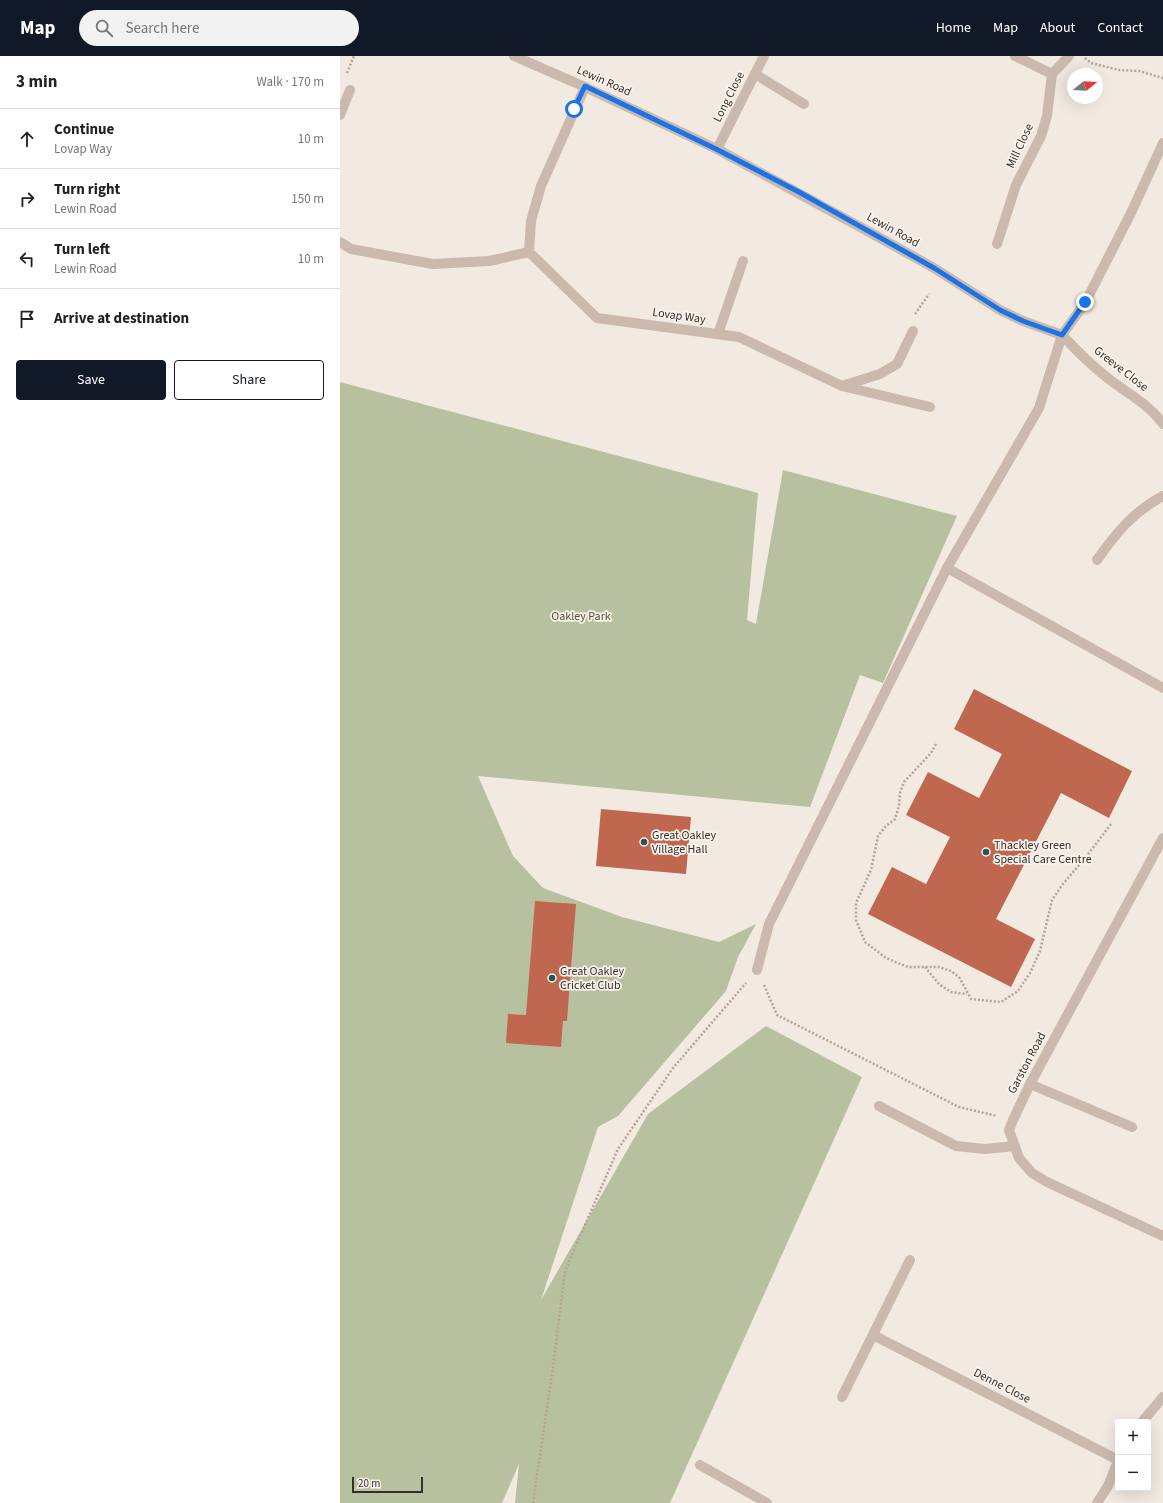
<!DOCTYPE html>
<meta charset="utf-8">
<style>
:root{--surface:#fff;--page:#f2f2f2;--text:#222;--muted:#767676;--line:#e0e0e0;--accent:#111827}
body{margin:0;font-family:"Source Sans 3",sans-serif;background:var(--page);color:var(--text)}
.controls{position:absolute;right:12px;bottom:12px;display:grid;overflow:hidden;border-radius:4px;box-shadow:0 4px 16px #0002}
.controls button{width:36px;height:36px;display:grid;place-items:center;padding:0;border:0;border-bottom:1px solid var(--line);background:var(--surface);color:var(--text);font:20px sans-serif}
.compass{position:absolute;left:727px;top:12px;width:36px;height:36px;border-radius:50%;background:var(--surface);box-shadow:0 4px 16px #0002;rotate:72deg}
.scale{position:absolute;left:12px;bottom:10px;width:71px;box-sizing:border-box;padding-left:4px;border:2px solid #382e2a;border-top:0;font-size:11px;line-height:14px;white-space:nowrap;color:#382e2a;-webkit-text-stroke:3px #f9f3ec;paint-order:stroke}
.stop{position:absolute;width:12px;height:12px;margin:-9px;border:3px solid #1a73e8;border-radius:50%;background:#fff}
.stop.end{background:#1a73e8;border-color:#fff;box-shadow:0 1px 4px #0008}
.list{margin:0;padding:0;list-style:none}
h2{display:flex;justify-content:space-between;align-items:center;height:52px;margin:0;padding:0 16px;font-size:17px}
h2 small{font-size:13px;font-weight:400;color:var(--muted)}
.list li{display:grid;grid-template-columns:26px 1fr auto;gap:12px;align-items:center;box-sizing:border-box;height:60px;padding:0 16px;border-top:1px solid var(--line)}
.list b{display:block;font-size:15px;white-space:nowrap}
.list p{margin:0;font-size:13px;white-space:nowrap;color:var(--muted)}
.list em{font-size:13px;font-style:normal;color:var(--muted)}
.actions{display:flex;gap:8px;padding:12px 16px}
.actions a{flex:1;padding:9px 0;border:1px solid var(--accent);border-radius:4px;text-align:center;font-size:14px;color:var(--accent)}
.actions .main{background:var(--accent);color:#fff}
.icon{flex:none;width:22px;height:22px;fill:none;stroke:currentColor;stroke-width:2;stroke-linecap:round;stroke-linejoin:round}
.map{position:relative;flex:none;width:823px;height:1447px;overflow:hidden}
header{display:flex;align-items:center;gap:24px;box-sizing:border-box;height:56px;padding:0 20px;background:var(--accent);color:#fff}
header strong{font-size:19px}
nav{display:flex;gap:22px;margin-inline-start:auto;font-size:14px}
.search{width:280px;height:36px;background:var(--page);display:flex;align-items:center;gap:10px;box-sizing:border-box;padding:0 14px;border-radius:22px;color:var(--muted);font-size:15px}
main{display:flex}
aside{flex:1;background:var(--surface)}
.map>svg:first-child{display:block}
.green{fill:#b7c1a0}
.building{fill:#c06750}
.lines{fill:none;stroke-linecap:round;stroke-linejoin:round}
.path{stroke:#b6a396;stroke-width:2.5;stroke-dasharray:2 2;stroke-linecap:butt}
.service{stroke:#cab9ac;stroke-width:10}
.minor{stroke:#cab9ac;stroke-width:10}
.tertiary{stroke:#cab9ac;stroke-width:10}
.route{stroke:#1a73e8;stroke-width:5}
.poi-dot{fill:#225658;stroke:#f9f3ec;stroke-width:1.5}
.labels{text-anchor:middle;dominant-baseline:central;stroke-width:3.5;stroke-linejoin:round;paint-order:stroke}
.street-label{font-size:12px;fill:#382e2a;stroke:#f9f3ec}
.park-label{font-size:12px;fill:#49552f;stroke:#f9f3ec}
.poi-label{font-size:12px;fill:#382e2a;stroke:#f9f3ec;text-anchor:start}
</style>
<header>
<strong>Map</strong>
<div class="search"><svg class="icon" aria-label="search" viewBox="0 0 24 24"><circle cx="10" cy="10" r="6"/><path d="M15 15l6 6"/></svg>Search here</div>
<nav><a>Home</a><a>Map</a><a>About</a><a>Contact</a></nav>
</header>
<main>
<aside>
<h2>3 min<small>Walk · 170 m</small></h2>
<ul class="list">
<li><svg class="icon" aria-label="ahead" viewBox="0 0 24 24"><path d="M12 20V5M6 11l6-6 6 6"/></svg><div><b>Continue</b><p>Lovap Way</p></div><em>10 m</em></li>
<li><svg class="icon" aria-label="right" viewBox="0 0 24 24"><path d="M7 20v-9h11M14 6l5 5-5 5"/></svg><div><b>Turn right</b><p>Lewin Road</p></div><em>150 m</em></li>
<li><svg class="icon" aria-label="left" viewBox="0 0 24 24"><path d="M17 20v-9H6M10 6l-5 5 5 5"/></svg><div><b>Turn left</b><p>Lewin Road</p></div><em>10 m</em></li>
<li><svg class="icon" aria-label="arrive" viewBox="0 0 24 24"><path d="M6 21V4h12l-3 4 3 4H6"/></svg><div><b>Arrive at destination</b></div></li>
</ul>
<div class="actions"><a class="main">Save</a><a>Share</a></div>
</aside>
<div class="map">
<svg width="823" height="1447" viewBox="0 0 823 1447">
<rect width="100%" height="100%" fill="#f2e9e0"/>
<path class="green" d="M0,326l418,111 -11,127 9,4 27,-154 174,46 -74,167 -23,-8 -50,132 -332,-31 35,80 30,32 79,29 97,25 37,-18 -18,33 -12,34 -108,125 -20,11 -57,173 107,-186 118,-88 96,51 -192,426h-155l4,-39 -17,39h-162z"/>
<path class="building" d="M634,633l158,82 -23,47 -48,-25 -65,126 39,20 -24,48 -143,-73 24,-47 34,17 24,-47 -44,-22 22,-43 51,26 23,-44 -48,-25z
M261,753l90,8 -5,57 -90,-8z
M195,845l41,3 -9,117h-4l-2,26 -55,-4 2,-29 18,1z"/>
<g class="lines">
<path class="path" d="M745,2l6,5 28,7 20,1 24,7
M7,17l7,-17
M575,258l14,-20
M596,688l-5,9 -27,29 -4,11 -1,13 -4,13 -10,8 -7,9 -7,34 -15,33v17l9,22 21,16 22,9h31l12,4 8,6 12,22 30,3 17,-11 12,-18 10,-22 12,-51 11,-16 23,-27 25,-33
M585,911l14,17 12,8 16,2
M424,929l13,30 182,92 38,9
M193,1447l19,-129 13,-103 53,-122 55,-81 73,-85"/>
<path class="service" d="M415,18l49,30
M378,278l25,-73
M502,330l38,-12 17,-10 16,-33
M502,330l88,21
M757,504c19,-27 36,-48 66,-64
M607,512l216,120
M417,914l12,-46 178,-356 92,-160 23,-73
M690,1028l102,43
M539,1050l77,40 29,3 30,-3
M360,1409l67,38"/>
<path class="minor" d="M712,18l17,-18
M0,59l10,-25
M377,93l47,-93
M0,186l11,7 82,15 56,-3 40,-9 68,66 142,19 103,49
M657,188l19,-59 25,-49 6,-20 5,-42 -37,-18
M189,196l2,-31 10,-35 44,-99
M722,279c15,16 30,31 47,44 19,15 40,25 54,45
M823,782l-133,246 -17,36 -4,10 10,28 13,15 15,9 116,54
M533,1279l245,125
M502,1341l68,-137
M802,1366l21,-25
M757,1447l11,-17 10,-25"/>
<path class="tertiary" d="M174,0l71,31 132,62 156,85 61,34 66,42 23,11 39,14 23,-32 46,-90 32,-70"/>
</g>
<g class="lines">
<path class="route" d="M234,53l11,-23 131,63 83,43 135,76 66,42 23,11 39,14 23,-33"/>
</g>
<g class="poi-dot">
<circle cx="304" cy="786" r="4"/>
<circle cx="646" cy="796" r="4"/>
<circle cx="212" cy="922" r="4"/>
</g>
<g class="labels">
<g class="street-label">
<text transform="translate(264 25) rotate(24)">Lewin Road</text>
<text transform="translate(389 41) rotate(-63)">Long Close</text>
<text transform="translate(680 90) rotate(-65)">Mill Close</text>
<text transform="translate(553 174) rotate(29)">Lewin Road</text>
<text transform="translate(339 260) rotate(8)">Lovap Way</text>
<text transform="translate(781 313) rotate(38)">Greeve Close</text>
<text transform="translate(687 1007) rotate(-62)">Garston Road</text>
<text transform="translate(662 1330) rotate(27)">Denne Close</text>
</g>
<g class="park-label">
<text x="241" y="560">Oakley Park</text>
</g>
<g class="poi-label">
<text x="312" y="779">Great Oakley<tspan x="312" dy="14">Village Hall</tspan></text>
<text x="654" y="789">Thackley Green<tspan x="654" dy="14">Special Care Centre</tspan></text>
<text x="220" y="915">Great Oakley<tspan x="220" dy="14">Cricket Club</tspan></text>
</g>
</g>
</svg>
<div class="controls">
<button>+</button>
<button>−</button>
</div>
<svg class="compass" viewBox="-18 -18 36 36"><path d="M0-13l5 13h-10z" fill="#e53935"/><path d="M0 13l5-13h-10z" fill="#767676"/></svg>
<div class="scale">20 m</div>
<div class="stop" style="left:234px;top:53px"></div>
<div class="stop end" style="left:745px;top:246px"></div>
</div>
</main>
